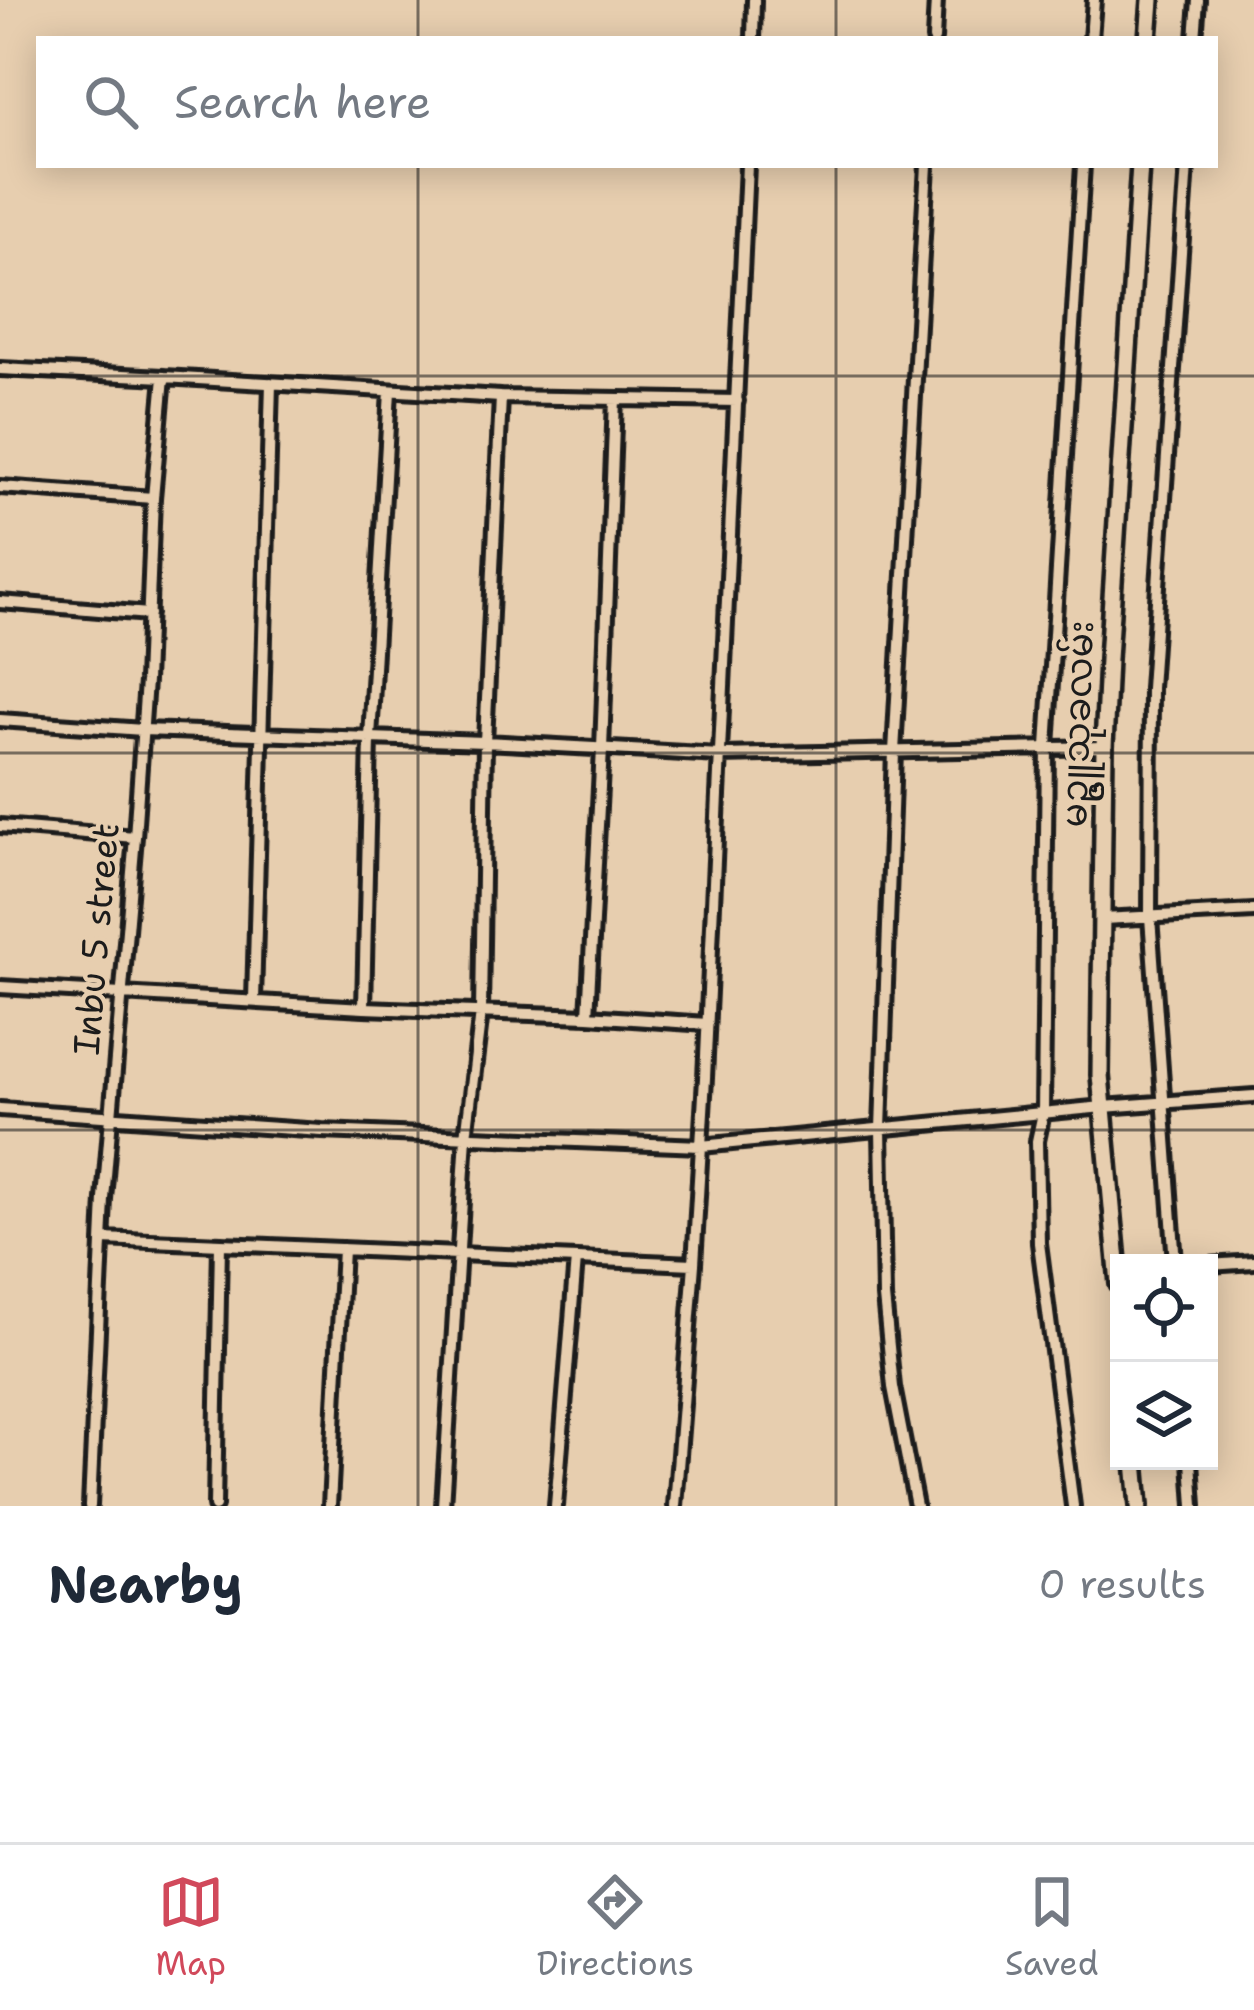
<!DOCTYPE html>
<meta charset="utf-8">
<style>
:root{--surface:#fff;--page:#f2f2f3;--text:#1f2937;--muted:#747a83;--line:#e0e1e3;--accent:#d1495b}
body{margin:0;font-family:"Shantell Sans","Noto Sans Myanmar",sans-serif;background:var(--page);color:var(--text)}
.controls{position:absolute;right:36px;bottom:36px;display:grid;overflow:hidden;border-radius:0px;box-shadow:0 6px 30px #0003}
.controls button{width:108px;height:108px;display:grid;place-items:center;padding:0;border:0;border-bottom:3px solid var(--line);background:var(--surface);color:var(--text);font:60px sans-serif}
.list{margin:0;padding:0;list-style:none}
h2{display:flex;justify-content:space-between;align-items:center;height:156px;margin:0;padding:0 48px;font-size:51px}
h2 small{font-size:39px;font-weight:400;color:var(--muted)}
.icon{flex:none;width:66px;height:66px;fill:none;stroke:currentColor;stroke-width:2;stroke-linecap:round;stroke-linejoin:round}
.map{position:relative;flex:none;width:1254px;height:1506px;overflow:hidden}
.search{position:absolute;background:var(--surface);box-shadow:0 6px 30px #0003;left:36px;right:36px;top:36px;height:132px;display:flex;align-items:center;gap:30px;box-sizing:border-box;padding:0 42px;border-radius:0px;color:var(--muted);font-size:45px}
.sheet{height:336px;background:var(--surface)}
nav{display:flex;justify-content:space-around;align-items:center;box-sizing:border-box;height:168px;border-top:3px solid var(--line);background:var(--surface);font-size:33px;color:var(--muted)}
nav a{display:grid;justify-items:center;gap:6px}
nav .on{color:var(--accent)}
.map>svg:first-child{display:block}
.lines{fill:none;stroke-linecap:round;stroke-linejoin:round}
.street-casing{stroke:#1c1c1c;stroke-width:20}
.secondary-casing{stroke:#1c1c1c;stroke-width:24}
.street{stroke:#e7ceaf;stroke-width:10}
.secondary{stroke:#e7ceaf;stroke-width:15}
.grid{fill:none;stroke:#1c1c1c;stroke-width:3;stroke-opacity:0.55}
.labels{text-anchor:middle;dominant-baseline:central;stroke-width:9;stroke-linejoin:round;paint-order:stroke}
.street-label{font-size:36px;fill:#1c1c1c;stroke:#e7ceaf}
</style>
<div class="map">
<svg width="1254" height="1506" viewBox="0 0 1254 1506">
<rect width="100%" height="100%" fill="#e7ceaf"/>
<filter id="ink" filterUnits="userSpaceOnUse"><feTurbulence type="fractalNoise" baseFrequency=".00833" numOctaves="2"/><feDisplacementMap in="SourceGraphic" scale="24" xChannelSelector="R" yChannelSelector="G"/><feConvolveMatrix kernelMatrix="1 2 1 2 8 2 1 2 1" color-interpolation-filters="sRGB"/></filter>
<g filter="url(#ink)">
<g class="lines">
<defs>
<path id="street" d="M753,39l1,-39
M934,39l2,-39
M1091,39l3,-39
M1195,39l3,-39
M0,369l164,8 337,20 236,4
M0,487l153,11
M0,602l149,12
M0,720l143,10 342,12 235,13 384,-8
M0,826l135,11
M1103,919l151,-8
M0,987l364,21 224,8 119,8
M254,1000l17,-617
M364,1008l6,-270 20,-347
M588,1016l14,-267 13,-350
M0,1109l322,22 379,15 402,-39 151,-11
M103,1239l591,25
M1175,1263l-25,-346 1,-229 36,-523
M1209,1265l45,-3
M1191,1461l3,45
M90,1506l14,-307 31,-362 11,-156 7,-183 11,-121
M215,1506l5,-262
M330,1506l13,-257
M443,1506l23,-369 15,-125 4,-270 16,-345
M556,1506l20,-247
M675,1506l19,-242 11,-186 42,-913
M916,1506l-23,-119 -9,-90 -3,-168 13,-377 33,-587
M1073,1506l-34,-263 -2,-102 6,-28 4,-366 36,-582"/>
<path id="secondary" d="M1148,39l3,-39
M1119,1284l-19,-209 4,-328 4,-88 32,-494
M1135,1461l4,45"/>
</defs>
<use href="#street" class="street-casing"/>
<use href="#secondary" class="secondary-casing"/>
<use href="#street" class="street"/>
<use href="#secondary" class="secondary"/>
</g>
</g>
<path class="grid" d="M418,0v39M836,0v39M418,165v1341M836,165v1341M0,376h1254M0,753h1254M0,1130h1254"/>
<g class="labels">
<g class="street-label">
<text transform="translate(1077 724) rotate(-88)">မဥ္ဇူသုခလမ်း</text>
<text transform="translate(96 939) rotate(-85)">Inbu 5 street</text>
</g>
</g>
</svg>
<div class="controls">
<button><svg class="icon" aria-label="locate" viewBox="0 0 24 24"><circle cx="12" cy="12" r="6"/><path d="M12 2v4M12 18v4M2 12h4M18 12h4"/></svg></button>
<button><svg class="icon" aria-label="layers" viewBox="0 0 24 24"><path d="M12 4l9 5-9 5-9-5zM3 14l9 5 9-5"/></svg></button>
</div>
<div class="search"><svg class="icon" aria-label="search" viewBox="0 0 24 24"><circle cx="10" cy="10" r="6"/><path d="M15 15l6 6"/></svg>Search here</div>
</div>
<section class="sheet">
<h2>Nearby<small>0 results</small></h2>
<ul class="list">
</ul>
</section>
<nav>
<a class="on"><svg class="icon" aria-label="map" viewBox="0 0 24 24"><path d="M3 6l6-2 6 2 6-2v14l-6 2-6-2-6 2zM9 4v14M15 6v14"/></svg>Map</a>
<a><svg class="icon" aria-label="directions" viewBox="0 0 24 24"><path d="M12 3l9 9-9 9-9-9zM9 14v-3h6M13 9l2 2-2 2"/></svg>Directions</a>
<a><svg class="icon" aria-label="saved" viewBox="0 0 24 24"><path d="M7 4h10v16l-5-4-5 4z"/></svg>Saved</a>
</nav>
